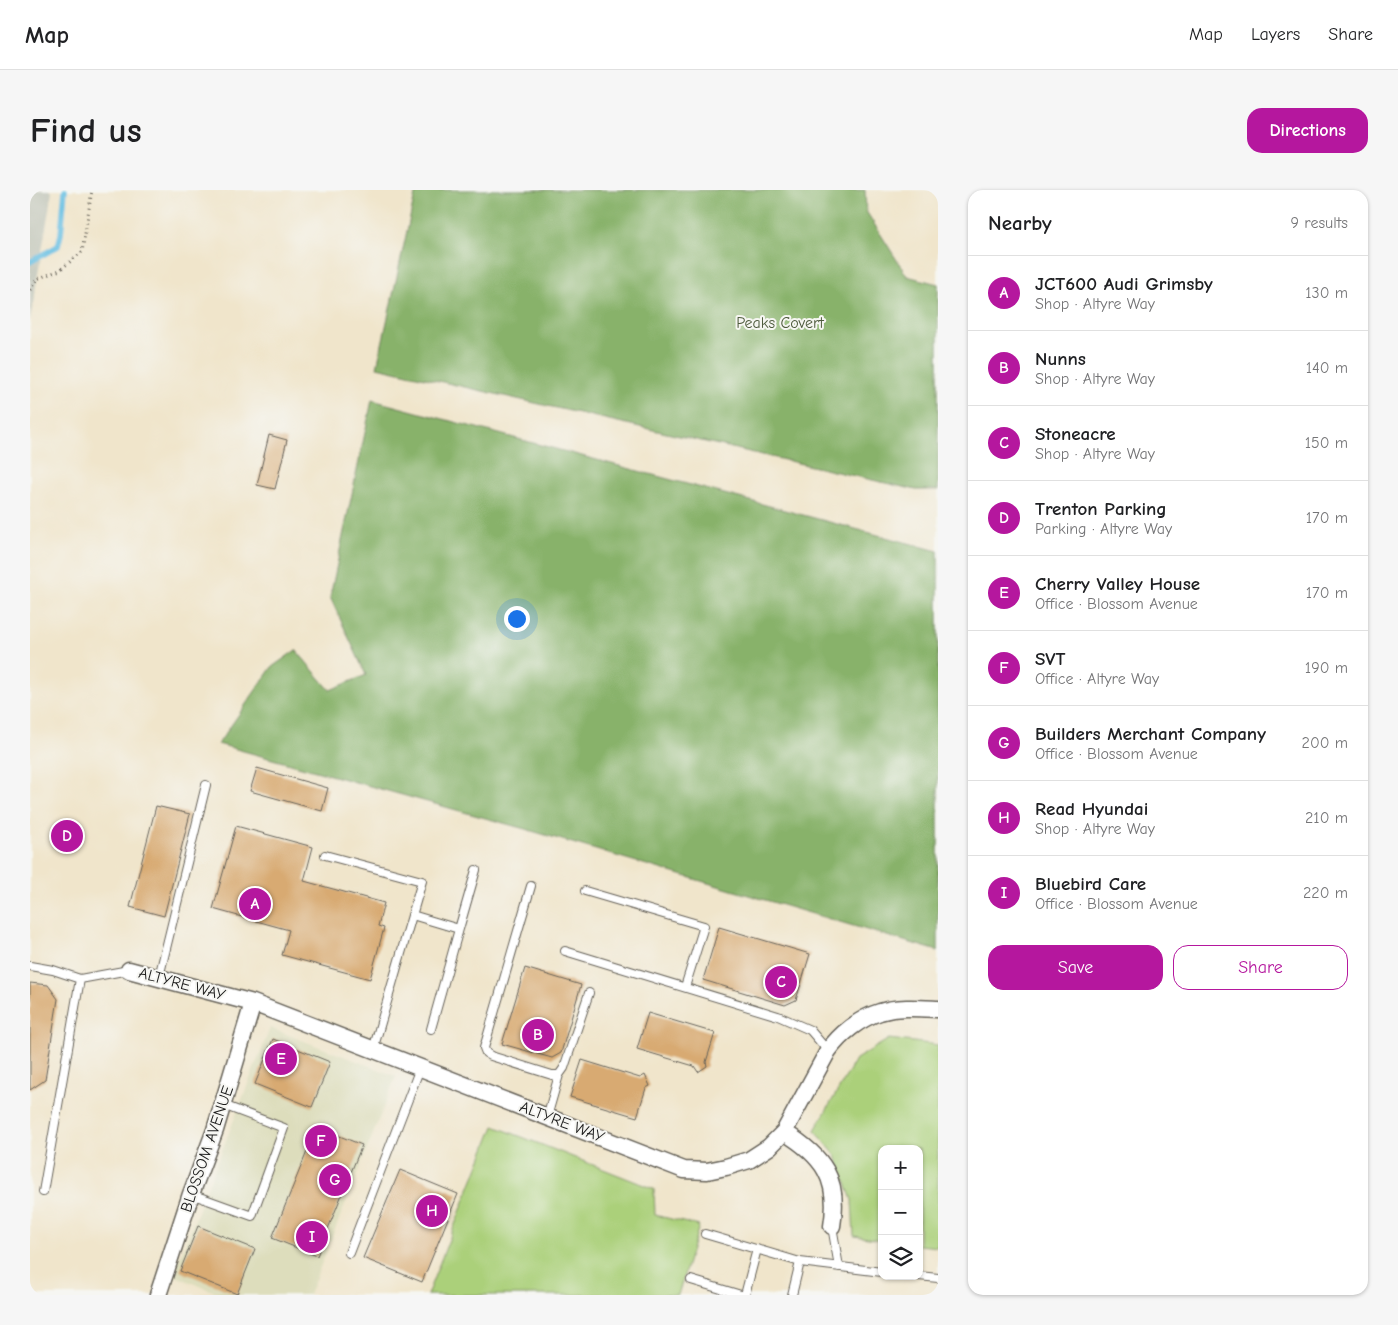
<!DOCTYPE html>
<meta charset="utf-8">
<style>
:root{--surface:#fff;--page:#f6f6f6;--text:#202124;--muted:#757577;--line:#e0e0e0;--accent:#b5179e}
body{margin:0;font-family:"Comic Neue",sans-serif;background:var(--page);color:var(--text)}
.controls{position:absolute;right:15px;bottom:15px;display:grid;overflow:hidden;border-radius:10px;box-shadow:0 1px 4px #0004}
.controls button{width:45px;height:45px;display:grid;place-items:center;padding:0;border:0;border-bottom:1px solid var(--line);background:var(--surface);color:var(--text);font:25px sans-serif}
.you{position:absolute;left:486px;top:428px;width:18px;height:18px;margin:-12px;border:4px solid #fff;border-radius:50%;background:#1a73e8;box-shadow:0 0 0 8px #1a73e833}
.badge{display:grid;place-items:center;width:32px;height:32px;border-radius:50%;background:var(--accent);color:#fff;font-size:16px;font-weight:700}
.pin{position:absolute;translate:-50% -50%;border:2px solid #fff;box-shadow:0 1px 5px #0006}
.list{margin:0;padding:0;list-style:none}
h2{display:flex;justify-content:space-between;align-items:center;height:65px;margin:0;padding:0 20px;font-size:21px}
h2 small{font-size:16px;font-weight:400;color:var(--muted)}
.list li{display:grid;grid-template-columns:32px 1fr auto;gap:15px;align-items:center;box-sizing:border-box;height:75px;padding:0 20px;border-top:1px solid var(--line)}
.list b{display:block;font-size:19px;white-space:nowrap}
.list p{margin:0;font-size:16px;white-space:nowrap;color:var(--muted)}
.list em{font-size:16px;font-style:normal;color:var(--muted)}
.actions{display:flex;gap:10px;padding:15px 20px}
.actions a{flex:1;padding:11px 0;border:1px solid var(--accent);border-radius:15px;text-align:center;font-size:18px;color:var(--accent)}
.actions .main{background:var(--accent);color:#fff}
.icon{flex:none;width:28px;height:28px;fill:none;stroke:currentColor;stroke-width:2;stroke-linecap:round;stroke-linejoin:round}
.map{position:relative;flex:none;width:908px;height:1105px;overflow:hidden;border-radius:15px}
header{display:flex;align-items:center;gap:30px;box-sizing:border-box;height:70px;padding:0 25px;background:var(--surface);border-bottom:1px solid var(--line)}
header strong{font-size:24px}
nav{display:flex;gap:28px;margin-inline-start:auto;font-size:18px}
.intro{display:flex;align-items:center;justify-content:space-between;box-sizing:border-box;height:120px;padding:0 30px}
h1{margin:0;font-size:35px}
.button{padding:12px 22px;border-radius:15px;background:var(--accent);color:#fff;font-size:18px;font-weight:700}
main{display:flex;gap:30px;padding:0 30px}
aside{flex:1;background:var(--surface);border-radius:15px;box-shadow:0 1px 4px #0004}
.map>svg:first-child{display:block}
.built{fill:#ddddbc}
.industrial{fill:#c2c6b9}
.green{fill:#abd07a;stroke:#64764b}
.forest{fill:#88b26a;stroke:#526743}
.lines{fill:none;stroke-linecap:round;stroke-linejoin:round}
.stream{stroke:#64bee2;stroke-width:5.5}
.building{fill:#d8aa72}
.lane-casing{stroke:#666259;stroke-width:10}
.street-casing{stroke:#666259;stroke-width:19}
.path{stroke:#666259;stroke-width:3;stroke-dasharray:1 4;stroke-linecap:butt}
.lane{stroke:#fff;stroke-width:8}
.street{stroke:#fff;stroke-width:16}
.labels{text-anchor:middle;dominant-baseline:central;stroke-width:4;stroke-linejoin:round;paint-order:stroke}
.park-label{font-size:16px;fill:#4e5b3d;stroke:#f6f6f2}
.street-label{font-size:16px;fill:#1c1c1c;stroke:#f6f6f2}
</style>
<header>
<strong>Map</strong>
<nav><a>Map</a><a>Layers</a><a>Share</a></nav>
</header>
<div class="intro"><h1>Find us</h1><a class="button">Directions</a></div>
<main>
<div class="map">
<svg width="908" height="1105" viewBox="0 0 908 1105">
<rect width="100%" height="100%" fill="#f6f6f2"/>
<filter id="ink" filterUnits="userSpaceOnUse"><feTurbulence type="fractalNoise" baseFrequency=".02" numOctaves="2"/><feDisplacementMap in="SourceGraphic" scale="10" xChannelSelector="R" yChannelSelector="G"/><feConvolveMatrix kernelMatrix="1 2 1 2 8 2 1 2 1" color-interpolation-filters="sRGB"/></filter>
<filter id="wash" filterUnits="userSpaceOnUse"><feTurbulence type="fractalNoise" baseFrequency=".0096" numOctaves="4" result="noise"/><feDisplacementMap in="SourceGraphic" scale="20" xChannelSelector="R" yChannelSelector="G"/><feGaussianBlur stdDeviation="1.12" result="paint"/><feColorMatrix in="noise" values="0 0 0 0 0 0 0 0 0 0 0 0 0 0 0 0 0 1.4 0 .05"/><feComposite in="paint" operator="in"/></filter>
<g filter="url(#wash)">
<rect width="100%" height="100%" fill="#f0e5cb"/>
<path class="built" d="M240,838l126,48 -87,219h-87l-49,-20z"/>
<path class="industrial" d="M0,0h20l2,2 -22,129z"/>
<path class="green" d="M859,849l49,6v202l-19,-2v-96h-37v91l-28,-4 -2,-36 -16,-44 -21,-26 41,-71z
M464,936l160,63 1,26 44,11 -21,69h-251z"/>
<path class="forest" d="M386,0h449l1,21 41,65 31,8v206h-22l-539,-123z
M342,210l566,151v400l-413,-122 -307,-85 54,-77 24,-17 34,40 36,-15 -36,-78z"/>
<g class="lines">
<path class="stream" d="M0,72l28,-16 3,-12 4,-44"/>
</g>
<g id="blocks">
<path class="building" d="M239,245l18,5 -12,49 -18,-4z
M227,578l71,20 -6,23 -72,-20z
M126,616l34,8 -26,102 -34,-9z
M206,636l77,21 -9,34 80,22 -6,23 6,2 -14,51 -88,-24 7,-25 -76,-21z
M689,737l91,27 -14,46 -11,5 -82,-25z
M495,778l56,17 -20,68 -9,5 -50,-14z
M0,793l18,2 10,14 -13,81 -15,10z
M618,823l67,20 -9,29 1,4 -9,6 -4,-6 -57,-17z
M243,849l57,23 -18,45 -57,-23z
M552,870l58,18 5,-3 5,11 -4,2 -9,29 -67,-20z
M287,937l45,18 -45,111 -45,-18z
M370,980l58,24 -36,88 -59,-24z
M168,1036l57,23 -18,45 -57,-23z"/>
</g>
</g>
<g filter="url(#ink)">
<use href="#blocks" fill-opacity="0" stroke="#666259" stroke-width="1"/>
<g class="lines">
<defs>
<path id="lane" d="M295,665l97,26 -49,169
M501,696l-47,162 2,5 5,3 61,19h7l5,-7 25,-75
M555,701l119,35 -19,61
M382,725l47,14 -28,100
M429,739l17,-59
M535,761l213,65 32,14 18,21
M0,776l23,4 27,9
M129,787l47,-192
M517,927l12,-42
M13,1002l37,-213 49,-9
M161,1004l61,22 32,-88 -61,-23
M802,1036l7,41
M675,1044l95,28
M319,1063l71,-185
M889,1086l19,2
M661,1090l50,15
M715,1105l12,-46
M762,1105l8,-33 82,10"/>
<path id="street" d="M99,780l124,33 431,167 23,1 19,-4 23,-7 20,-13 15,-15 44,-81c12,-17 32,-33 52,-39 18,-6 40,-4 58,-3
M754,942c39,24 56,47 48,94
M128,1105l33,-101 24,-64 38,-127"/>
</defs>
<use href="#lane" class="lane-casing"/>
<use href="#street" class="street-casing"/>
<path class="path" d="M0,100l7,-11 23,-9 22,-18 10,-62"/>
<use href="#lane" class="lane"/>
<use href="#street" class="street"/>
</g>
</g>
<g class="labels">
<g class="park-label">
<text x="750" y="133">Peaks Covert</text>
</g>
<g class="street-label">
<text transform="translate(152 794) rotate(15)">ALTYRE WAY</text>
<text transform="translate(532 932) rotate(21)">ALTYRE WAY</text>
<text transform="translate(177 959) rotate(-71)">BLOSSOM AVENUE</text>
</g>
</g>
</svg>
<div class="controls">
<button>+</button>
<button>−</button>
<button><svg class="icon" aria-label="layers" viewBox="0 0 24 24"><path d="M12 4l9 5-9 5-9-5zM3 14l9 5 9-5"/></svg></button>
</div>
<div class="you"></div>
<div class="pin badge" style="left:225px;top:714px">A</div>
<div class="pin badge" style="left:508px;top:845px">B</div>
<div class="pin badge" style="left:751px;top:792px">C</div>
<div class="pin badge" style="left:37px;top:646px">D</div>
<div class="pin badge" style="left:251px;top:869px">E</div>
<div class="pin badge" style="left:291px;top:951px">F</div>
<div class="pin badge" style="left:305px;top:990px">G</div>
<div class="pin badge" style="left:402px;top:1021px">H</div>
<div class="pin badge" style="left:282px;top:1047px">I</div>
</div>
<aside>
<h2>Nearby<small>9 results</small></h2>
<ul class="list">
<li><span class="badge">A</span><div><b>JCT600 Audi Grimsby</b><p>Shop · Altyre Way</p></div><em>130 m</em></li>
<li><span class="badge">B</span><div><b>Nunns</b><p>Shop · Altyre Way</p></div><em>140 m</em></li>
<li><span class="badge">C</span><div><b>Stoneacre</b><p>Shop · Altyre Way</p></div><em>150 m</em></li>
<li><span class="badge">D</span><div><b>Trenton Parking</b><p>Parking · Altyre Way</p></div><em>170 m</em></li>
<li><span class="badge">E</span><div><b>Cherry Valley House</b><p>Office · Blossom Avenue</p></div><em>170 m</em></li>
<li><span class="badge">F</span><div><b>SVT</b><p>Office · Altyre Way</p></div><em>190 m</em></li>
<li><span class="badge">G</span><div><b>Builders Merchant Company</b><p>Office · Blossom Avenue</p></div><em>200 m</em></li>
<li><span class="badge">H</span><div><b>Read Hyundai</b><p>Shop · Altyre Way</p></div><em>210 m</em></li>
<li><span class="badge">I</span><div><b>Bluebird Care</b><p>Office · Blossom Avenue</p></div><em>220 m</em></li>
</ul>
<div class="actions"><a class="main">Save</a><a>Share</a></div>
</aside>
</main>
